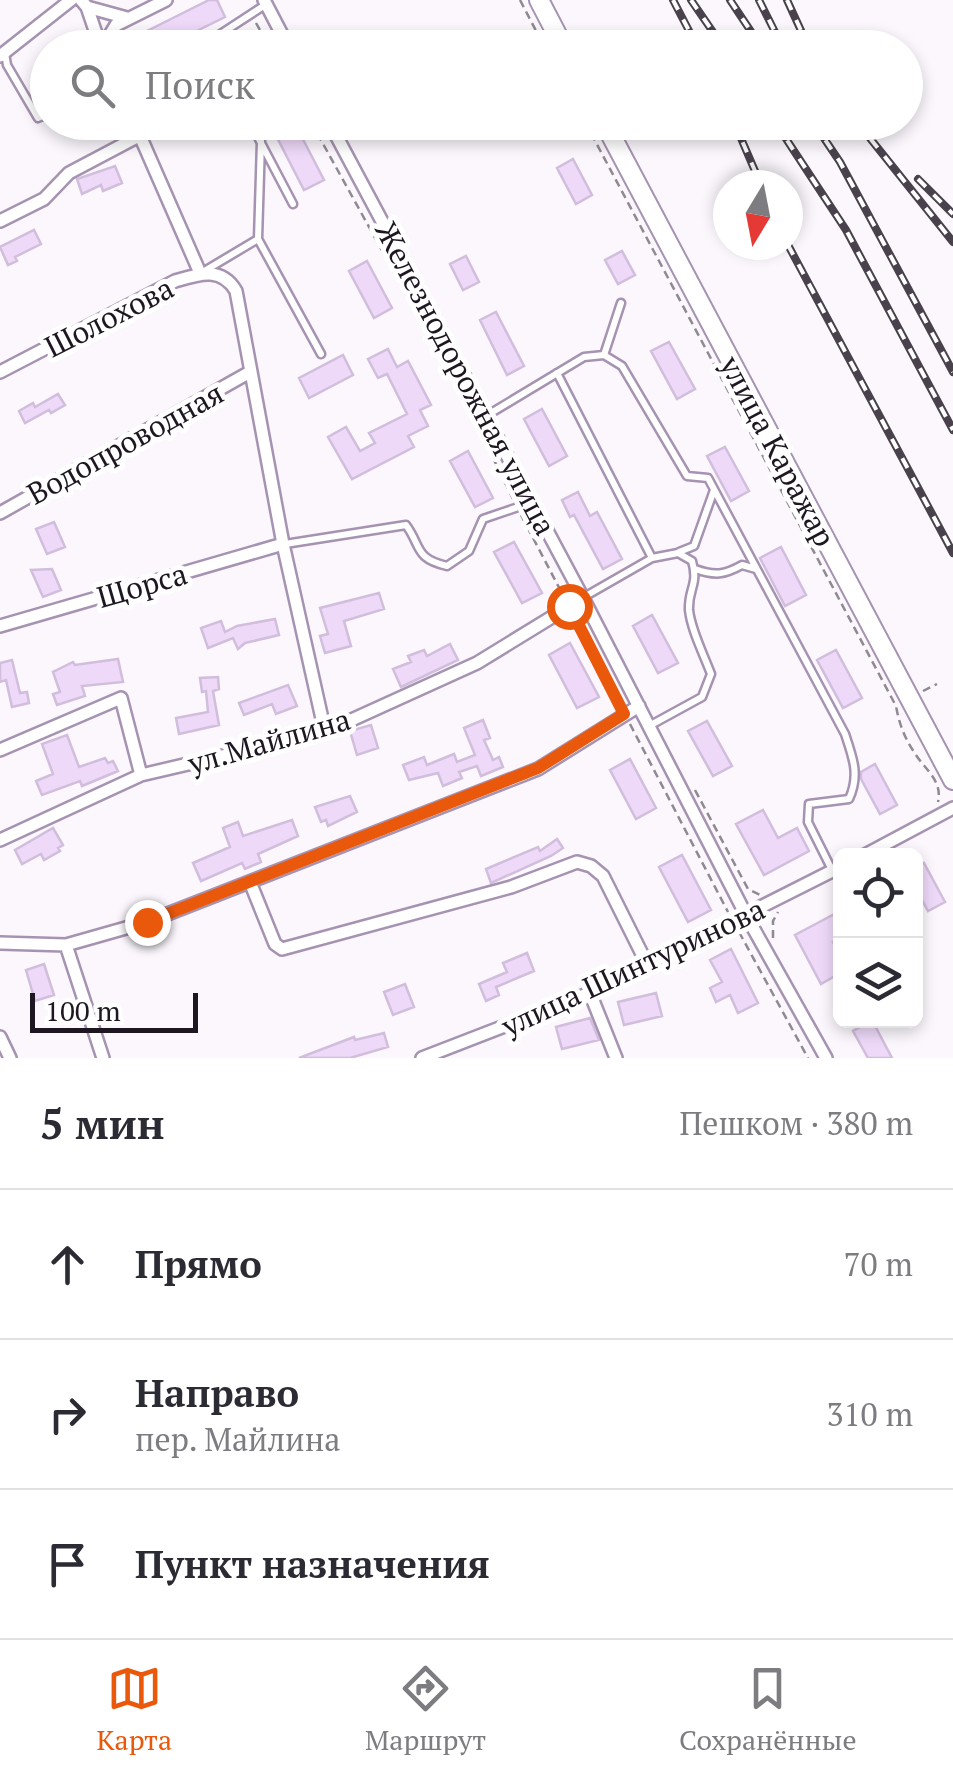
<!DOCTYPE html>
<html lang="ru">
<meta charset="utf-8">
<style>
:root{--surface:#fff;--page:#f7f7f7;--text:#2b2b33;--muted:#7c7c81;--line:#e1e1e2;--accent:#ea580c}
body{margin:0;font-family:"PT Serif",serif;background:var(--page);color:var(--text)}
.controls{position:absolute;right:30px;bottom:30px;display:grid;overflow:hidden;border-radius:15px;box-shadow:0 5px 15px #0003}
.controls button{width:90px;height:90px;display:grid;place-items:center;padding:0;border:0;border-bottom:2px solid var(--line);background:var(--surface);color:var(--text);font:50px sans-serif}
.compass{position:absolute;left:713px;top:170px;width:90px;height:90px;border-radius:50%;background:var(--surface);box-shadow:0 5px 15px #0003;rotate:190deg}
.scale{position:absolute;left:30px;bottom:25px;width:168px;box-sizing:border-box;padding-left:10px;border:5px solid #1e1621;border-top:0;font-size:28px;line-height:35px;white-space:nowrap;color:#1e1621;-webkit-text-stroke:8px #fff;paint-order:stroke}
.stop{position:absolute;width:30px;height:30px;margin:-22px;border:8px solid #ea580c;border-radius:50%;background:#fff}
.stop.end{background:#ea580c;border-color:#fff;box-shadow:0 2px 10px #0008}
.list{margin:0;padding:0;list-style:none}
h2{display:flex;justify-content:space-between;align-items:center;height:130px;margin:0;padding:0 40px;font-size:42px}
h2 small{font-size:32px;font-weight:400;color:var(--muted)}
.list li{display:grid;grid-template-columns:65px 1fr auto;gap:30px;align-items:center;box-sizing:border-box;height:150px;padding:0 40px;border-top:2px solid var(--line)}
.list b{display:block;font-size:38px;white-space:nowrap}
.list p{margin:0;font-size:32px;white-space:nowrap;color:var(--muted)}
.list em{font-size:32px;font-style:normal;color:var(--muted)}
.icon{flex:none;width:55px;height:55px;fill:none;stroke:currentColor;stroke-width:2;stroke-linecap:round;stroke-linejoin:round}
.map{position:relative;flex:none;width:953px;height:1058px;overflow:hidden}
.search{position:absolute;background:var(--surface);box-shadow:0 5px 15px #0003;left:30px;right:30px;top:30px;height:110px;display:flex;align-items:center;gap:25px;box-sizing:border-box;padding:0 35px;border-radius:55px;color:var(--muted);font-size:38px}
.sheet{height:580px;background:var(--surface)}
nav{display:flex;justify-content:space-around;align-items:center;box-sizing:border-box;height:140px;border-top:2px solid var(--line);background:var(--surface);font-size:28px;color:var(--muted)}
nav a{display:grid;justify-items:center;gap:5px}
nav .on{color:var(--accent)}
.map>svg:first-child{display:block}
.building{fill:#eed9f9;stroke:#d1bddc;stroke-width:2.5}
.lines{fill:none;stroke-linecap:round;stroke-linejoin:round}
.service-casing{stroke:#a693b1;stroke-width:11}
.minor-casing{stroke:#a693b1;stroke-width:16}
.primary-casing{stroke:#a693b1;stroke-width:22}
.path{stroke:#8f8992;stroke-width:2.5;stroke-dasharray:8 5;stroke-linecap:butt}
.service{stroke:#fff;stroke-width:6}
.minor{stroke:#fff;stroke-width:11}
.primary{stroke:#fff;stroke-width:18}
.rail-casing{stroke:#49424c;stroke-width:8}
.rail{stroke:#fff;stroke-width:4;stroke-dasharray:11;stroke-linecap:butt}
.route{stroke:#ea580c;stroke-width:12}
.labels{text-anchor:middle;dominant-baseline:central;stroke-width:10;stroke-linejoin:round;paint-order:stroke}
.street-label{font-size:30px;fill:#1e1621;stroke:#fff}
</style>
<div class="map">
<svg width="953" height="1058" viewBox="0 0 953 1058">
<rect width="100%" height="100%" fill="#fbf7fd"/>
<path class="building" d="M209,0h8l8,17 -63,31h-49z
M269,122h25l30,58 -20,10z
M573,159l19,36 -16,9 -19,-36z
M115,166l7,17 -19,8 -2,-6 -19,9 -5,-15z
M34,230l7,14 -26,13 2,4 -9,4 -8,-18z
M622,251l13,24 -17,9 -13,-24z
M466,256l13,26 -16,8 -13,-26z
M367,261l25,47 -18,10 -25,-47z
M496,312l28,54 -17,9 -27,-55z
M669,342l26,47 -18,10 -26,-48z
M388,349l9,18 11,-6 23,44 -11,5 8,16 -20,10 6,11 -62,32 -24,-42 18,-10 14,24 15,-8 -6,-10 38,-19 -20,-40 -9,4 -10,-19z
M343,355l10,20 -44,23 -10,-20z
M58,394l7,11 -14,8 -2,-3 -24,13 -6,-12 14,-8 2,4z
M542,409l25,47 -18,10 -25,-47z
M725,447l24,44 -18,10 -24,-45z
M468,451l25,47 -18,9 -25,-46z
M578,492l12,24 7,-4 25,47 -19,10 -29,-54 -4,2 -8,-17z
M54,522l11,25 -18,7 -11,-25z
M514,542l28,51 -20,10 -28,-51z
M781,547l25,48 -21,11 -25,-48z
M52,569l9,21 -18,7 -12,-27z
M379,593l5,16 -40,12 7,25 -26,7 -5,-17 8,-2 -8,-26z
M652,615l26,48 -20,10 -25,-47z
M275,619l4,16 -34,8 -7,6 -5,-11 -25,10 -7,-20 20,-7 4,11 12,-6z
M570,643l29,54 -22,11 -28,-53z
M450,644l8,16 -57,27 -8,-18 18,-7 -3,-6 16,-6 3,6z
M836,650l26,48 -19,10 -26,-48z
M118,659l5,23 -41,4 3,10 -28,9 -4,-11 7,-2 -7,-20 20,-10 2,3z
M12,660l8,33 7,-1 2,11 -17,4 -6,-27 -6,2v-19z
M218,677l1,12 -6,2 6,34 -40,9 -3,-16 32,-6 -2,-21 -4,1 -2,-14z
M288,685l9,21 -21,8 -4,-10 -28,11 -5,-12z
M483,720l7,18 -6,2 9,20 6,-3 4,10 -22,9 -4,-10 -18,6 3,6 -19,8 -5,-13 -29,7 -6,-15 21,-8 3,8 27,-11 3,8 18,-7 -11,-27z
M707,721l25,45 -19,10 -25,-45z
M371,725l7,23 -21,7 -7,-24z
M67,735l12,32 26,-9 3,5 5,-2 5,10 -36,15 -2,-5 -38,14 -6,-14 17,-7 -11,-30z
M630,759l26,49 -20,11 -26,-49z
M875,764l22,41 -17,9 -19,-35v-7z
M350,796l7,16 -29,14 -2,-6 -5,2 -6,-15z
M763,810l15,28 19,-10 12,23 -45,24 -28,-51z
M292,820l6,16 -40,18 3,8 -16,7 -3,-6 -41,18 -8,-18 37,-16 -7,-19 15,-6 5,14z
M53,828l10,17 -5,3 2,3 -16,9 -3,-6 -19,10 -7,-14z
M557,839l6,9 -12,8 -60,27 -5,-14 52,-22 2,4z
M682,855l29,55 -23,12 -29,-55z
M924,863l21,39 -17,9 -12,-22v-22z
M840,911v27l-7,4 7,15v16l-19,11 -26,-49z
M731,949l27,54 -20,10 -8,-18 -14,7 -6,-14 12,-6 -12,-22z
M527,953l7,18 -38,16 3,8 -13,6 -7,-17 28,-12 -4,-9z
M44,964l10,31 -19,6 -9,-31z
M405,984l9,23 -21,8 -9,-23z
M656,993l6,23 -38,9 -6,-23z
M590,1018l9,22 -37,9 -6,-22z
M872,1020l20,38h-24l-15,-27z
M384,1033l4,14 -38,11h-51l55,-21 1,3z"/>
<g class="lines">
<defs>
<path id="service" d="M199,48l66,-43
M5,53l2,12 31,53 10,-4
M250,122l43,82
M258,239l63,115
M201,273l57,-34 3,-98
M604,355l17,-52
M557,373l95,185
M486,416l98,-59 20,-2 18,11 65,110 21,2 137,256c8,24 15,41 4,65l-40,5 -1,18 24,48
M285,544l121,-19c16,22 8,33 41,41l22,-15 14,-32 47,-16
M679,552l15,-6 20,-56
M695,569c20,7 29,6 47,-4l14,4
M584,597l68,-39 26,-5 14,8c7,24 -4,27 -3,49 2,20 15,45 22,64l-9,23 -53,29"/>
<path id="minor" d="M81,0l6,7 14,41
M264,0l25,48
M87,7l40,11
M102,48l14,-23 50,-25
M0,56l71,-56
M134,122l66,151
M329,122l254,476 164,319 79,141
M0,221l44,-22 25,-26 70,-37
M0,372l175,-91c24,-7 46,-15 61,10l47,253 42,188
M0,513l250,-141
M0,626l283,-82
M0,750l121,-52 20,77
M0,840l141,-65 184,-43 152,-69 106,-65
M863,856l90,-48
M250,882l25,62 7,5 229,-62 66,-25 14,4 12,10 44,88
M0,943l66,2 81,-23 391,-153 101,-63
M66,945l37,113
M590,993l26,65
M0,1037l10,21
M422,1058l168,-65 250,-126"/>
<path id="primary" d="M539,0l25,48
M604,122l349,658"/>
</defs>
<use href="#service" class="service-casing"/>
<use href="#minor" class="minor-casing"/>
<use href="#primary" class="primary-casing"/>
<path class="path" d="M520,0l25,48
M256,23l14,25
M311,122l110,199
M585,122l311,584c3,17 8,31 18,46 10,17 29,28 24,50
M476,423l37,76
M521,515l43,82
M575,617l44,87
M923,691l14,-7
M630,724l98,188
M695,790l53,99 12,6
M739,932l69,126
M773,938v-17l5,-9"/>
<use href="#service" class="service"/>
<use href="#minor" class="minor"/>
<use href="#primary" class="primary"/>
<defs>
<path id="rail" d="M673,0l25,48
M691,0l33,48
M730,0l32,48
M759,0l23,46
M787,0l22,48
M734,122l27,63
M775,122l71,108 107,200
M813,122l27,40 113,210
M857,122l96,120
M918,179l35,35
M788,245l165,308"/>
</defs>
<use href="#rail" class="rail-casing"/>
<use href="#rail" class="rail"/>
</g>
<g class="lines">
<path class="route" d="M147,922l391,-154 86,-54 -55,-108"/>
</g>
<g class="labels">
<g class="street-label">
<text transform="translate(109 317) rotate(-27)">Шолохова</text>
<text transform="translate(466 378) rotate(62)">Железнодорожная улица</text>
<text transform="translate(125 443) rotate(-29)">Водопроводная</text>
<text transform="translate(778 451) rotate(62)">улица Каражар</text>
<text transform="translate(142 585) rotate(-16)">Щорса</text>
<text transform="translate(269 741) rotate(-16)">ул.Майлина</text>
<text transform="translate(633 967) rotate(-25)">улица Шинтуринова</text>
</g>
</g>
</svg>
<div class="controls">
<button><svg class="icon" aria-label="locate" viewBox="0 0 24 24"><circle cx="12" cy="12" r="6"/><path d="M12 2v4M12 18v4M2 12h4M18 12h4"/></svg></button>
<button><svg class="icon" aria-label="layers" viewBox="0 0 24 24"><path d="M12 4l9 5-9 5-9-5zM3 14l9 5 9-5"/></svg></button>
</div>
<svg class="compass" viewBox="-18 -18 36 36"><path d="M0-13l5 13h-10z" fill="#e53935"/><path d="M0 13l5-13h-10z" fill="#7c7c81"/></svg>
<div class="scale">100 m</div>
<div class="stop" style="left:569px;top:606px"></div>
<div class="stop end" style="left:147px;top:922px"></div>
<div class="search"><svg class="icon" aria-label="search" viewBox="0 0 24 24"><circle cx="10" cy="10" r="6"/><path d="M15 15l6 6"/></svg>Поиск</div>
</div>
<section class="sheet">
<h2>5 мин<small>Пешком · 380 m</small></h2>
<ul class="list">
<li><svg class="icon" aria-label="ahead" viewBox="0 0 24 24"><path d="M12 20V5M6 11l6-6 6 6"/></svg><div><b>Прямо</b></div><em>70 m</em></li>
<li><svg class="icon" aria-label="right" viewBox="0 0 24 24"><path d="M7 20v-9h11M14 6l5 5-5 5"/></svg><div><b>Направо</b><p>пер. Майлина</p></div><em>310 m</em></li>
<li><svg class="icon" aria-label="arrive" viewBox="0 0 24 24"><path d="M6 21V4h12l-3 4 3 4H6"/></svg><div><b>Пункт назначения</b></div></li>
</ul>
</section>
<nav>
<a class="on"><svg class="icon" aria-label="map" viewBox="0 0 24 24"><path d="M3 6l6-2 6 2 6-2v14l-6 2-6-2-6 2zM9 4v14M15 6v14"/></svg>Карта</a>
<a><svg class="icon" aria-label="directions" viewBox="0 0 24 24"><path d="M12 3l9 9-9 9-9-9zM9 14v-3h6M13 9l2 2-2 2"/></svg>Маршрут</a>
<a><svg class="icon" aria-label="saved" viewBox="0 0 24 24"><path d="M7 4h10v16l-5-4-5 4z"/></svg>Сохранённые</a>
</nav>
